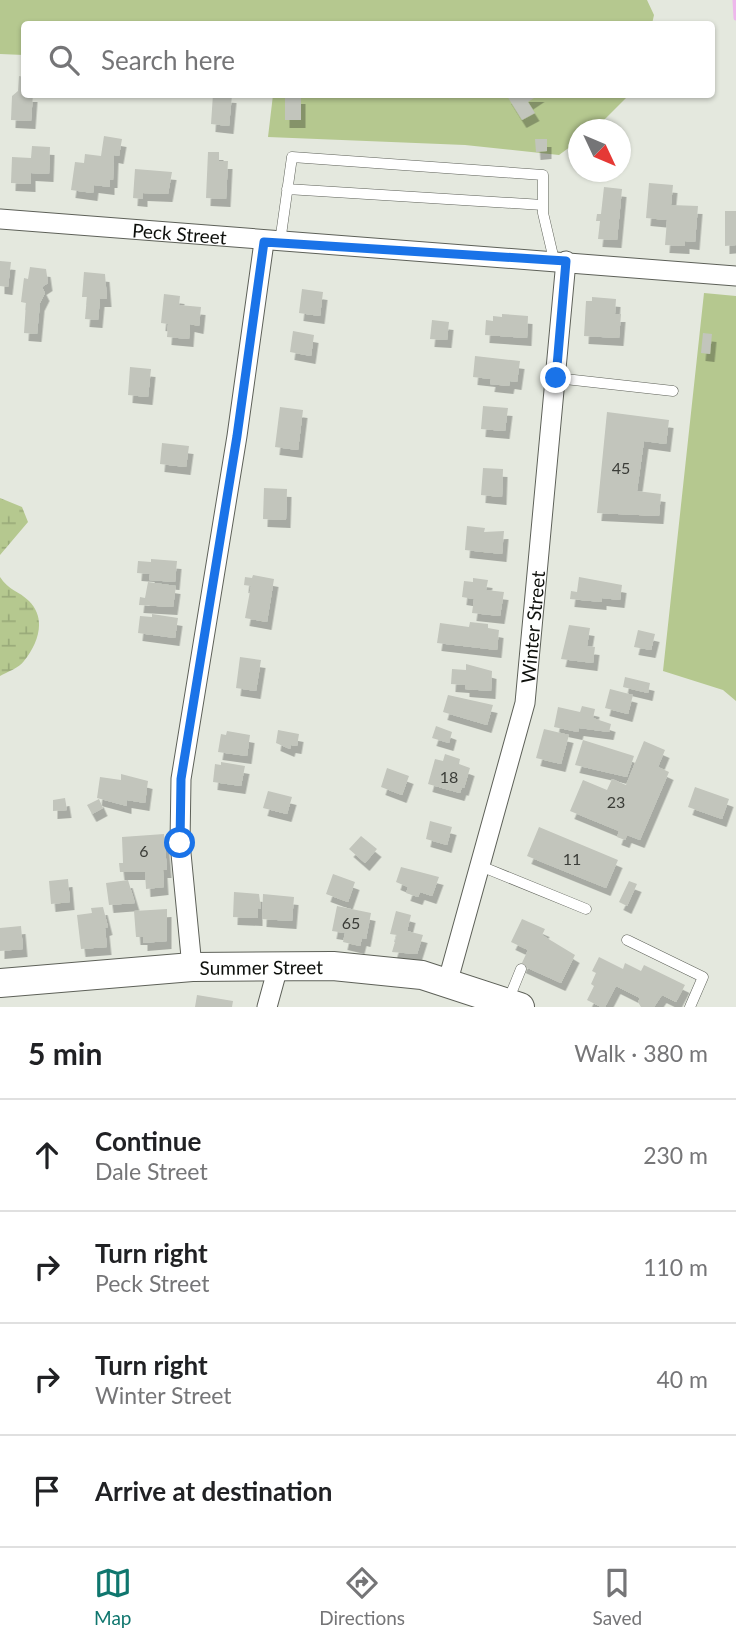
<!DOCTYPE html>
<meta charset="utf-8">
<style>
:root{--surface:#fff;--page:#f2f2f2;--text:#202124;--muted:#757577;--line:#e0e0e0;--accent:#0f766e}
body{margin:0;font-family:Lato,sans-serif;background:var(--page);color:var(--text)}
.compass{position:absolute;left:568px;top:119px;width:63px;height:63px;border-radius:50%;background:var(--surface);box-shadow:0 2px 5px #0004;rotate:134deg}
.stop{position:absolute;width:21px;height:21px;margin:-16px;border:5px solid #1a73e8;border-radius:50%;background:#fff}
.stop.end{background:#1a73e8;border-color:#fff;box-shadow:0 2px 7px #0008}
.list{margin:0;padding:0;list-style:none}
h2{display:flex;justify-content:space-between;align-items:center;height:91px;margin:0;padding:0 28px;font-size:30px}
h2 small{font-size:23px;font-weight:400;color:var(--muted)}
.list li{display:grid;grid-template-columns:46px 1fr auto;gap:21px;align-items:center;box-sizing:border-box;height:112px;padding:0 28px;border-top:2px solid var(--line)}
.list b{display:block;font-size:26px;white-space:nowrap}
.list p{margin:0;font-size:23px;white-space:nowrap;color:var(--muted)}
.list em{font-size:23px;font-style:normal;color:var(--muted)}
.icon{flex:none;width:38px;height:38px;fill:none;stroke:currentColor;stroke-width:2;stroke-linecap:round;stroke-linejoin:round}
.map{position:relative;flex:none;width:736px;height:1007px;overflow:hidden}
.search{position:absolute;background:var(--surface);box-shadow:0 2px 5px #0004;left:21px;right:21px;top:21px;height:77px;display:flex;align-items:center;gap:18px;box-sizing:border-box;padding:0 24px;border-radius:7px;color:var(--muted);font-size:26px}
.sheet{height:539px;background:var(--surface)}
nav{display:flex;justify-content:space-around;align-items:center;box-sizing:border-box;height:98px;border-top:2px solid var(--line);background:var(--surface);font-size:19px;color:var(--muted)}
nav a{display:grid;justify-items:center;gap:4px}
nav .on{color:var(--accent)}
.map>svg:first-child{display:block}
.green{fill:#b5c88f}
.wetland{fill:url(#wetland-marsh)}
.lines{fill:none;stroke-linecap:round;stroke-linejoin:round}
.stream{stroke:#eeb7ec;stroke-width:5}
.building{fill:#c2c5bc;filter:url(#shadow)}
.service-casing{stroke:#5d6058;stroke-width:11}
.minor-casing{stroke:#5d6058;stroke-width:21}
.secondary-casing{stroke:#5d6058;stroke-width:30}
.service{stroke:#fff;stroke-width:10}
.minor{stroke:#fff;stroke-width:19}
.secondary{stroke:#fff;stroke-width:28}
.route{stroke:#1a73e8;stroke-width:9}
.labels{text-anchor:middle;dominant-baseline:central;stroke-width:5;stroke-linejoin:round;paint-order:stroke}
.number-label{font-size:16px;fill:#3b3d38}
.street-label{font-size:19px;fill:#0e100c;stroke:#fff}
</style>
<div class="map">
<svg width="736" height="1007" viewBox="0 0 736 1007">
<defs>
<pattern id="wetland-marsh" width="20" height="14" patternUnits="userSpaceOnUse" patternTransform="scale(1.75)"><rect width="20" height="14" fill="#b5c88f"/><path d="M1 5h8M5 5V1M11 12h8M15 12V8" fill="none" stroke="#9aab7a"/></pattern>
<filter id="shadow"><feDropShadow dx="4.5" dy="8" stdDeviation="0" flood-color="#0004"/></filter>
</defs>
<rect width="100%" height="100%" fill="#e4e8de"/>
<path class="green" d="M0,0h647l7,15 -2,9h-628v31l-24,-1z
M273,95h356l-34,34 -17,1v11l-19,14 -94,-10 -197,-8z
M704,293l32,3v405l-13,-11 -60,-19z"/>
<path class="wetland" d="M0,498l22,9 6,15 -28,33z
M0,577c8,13 19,14 29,24 18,18 9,43 -5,60 -5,7 -17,11 -24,15z"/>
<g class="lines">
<path class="stream" d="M735,0l1,18"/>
</g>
<path class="building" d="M19,76l5,1v17h9l-2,27 -20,-1 1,-24 6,-5z
M213,94l19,1 -3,31 -18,-2z
M510,94h30l-12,8 7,11 -13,7 -15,-24z
M285,96h16v24h-16z
M104,136l18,3 -3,17 -5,-1 -1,25h-3v7l-16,-2 -1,8 -22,-3 4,-28 9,1 1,-9 16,2z
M535,139h12v12l-11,1z
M32,146l18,1 -1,27 -18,-1v11l-20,-1 1,-26 19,1z
M208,152h11v9h9l-2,38 -20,-1z
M135,169l37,3 -4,22 -25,-1v6l-10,-1z
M649,183l24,2 -2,20 27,1 -3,36 -10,-1v5l-20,-1 2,-25 -21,-2z
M604,187l18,2 -5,51 -19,-1 2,-18h-4l1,-7h4z
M725,211h11v34l-11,1z
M0,261l11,1 -3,25 -8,-1z
M30,267l16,2 2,14 -6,4 3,6 -5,10 -3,31 -13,-1 2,-30 -5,-1 3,-24 4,1z
M84,272l21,2 2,25h-7l-2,21 -13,-1 2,-22h-5z
M302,289l21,3 -3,24 -21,-3z
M164,294l16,2 -1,9 22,2 -2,19 -9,-2 -1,15 -22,-2 1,-13 -7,-1z
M592,297l24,2 -1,15h6l-2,24 -35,-2 2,-35h6z
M502,314l26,2 -1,22 -42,-3 1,-15 7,1v-5l9,1z
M432,320l17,2 -2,18 -17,-1z
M293,331l21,4 -3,21 -21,-4z
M703,333l9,1 -2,20 -9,-1z
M475,356l45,5 -3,21 -7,-1 -1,5 -19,-2 1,-5 -18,-2z
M130,367l21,2 -3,28 -20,-2z
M483,406l25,2 -3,23 -24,-2z
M280,407l23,3 -5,40 -23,-3z
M607,412l62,8 -3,24 -22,-3 -7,50 24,3 -2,22 -62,-3z
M162,443l27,3 -3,21 -26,-3z
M483,468l20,1 -1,28 -21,-2z
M264,488l23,1 -1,31 -23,-1z
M467,526l18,2 -1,4 20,-1 -2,23 -37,-4z
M151,559l26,2 -2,21 -26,-2 1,-6 -13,-1 1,-12 13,1z
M253,575l21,4 -7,43 -22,-4 6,-32 -7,-1 1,-8 7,1z
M579,577l43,8 -2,15 -18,-2v4l-32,-3 1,-8 6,1z
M473,578l15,2 -2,10 18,2 -4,24 -28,-3 2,-14 -12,-2 2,-16 9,1z
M148,582l28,4 -3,21 -34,-2 1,-8 5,1z
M152,614l26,4 -3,20 -37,-5 2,-17 12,1z
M470,622l18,2v4l11,2 -2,20 -60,-7 3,-20 29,4z
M569,625l21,3 -3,18 8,1 -2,16 -32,-4z
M638,630l17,4 -4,16 -17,-3z
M240,657l21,3 -5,31 -20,-3z
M466,664l26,7 -1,20 -26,-2v-4l-14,-1 1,-15 14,1z
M625,677l25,6 -2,10 -25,-6z
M610,689l23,6 -5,19 -23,-6z
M448,695l45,10 -6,20 -44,-13z
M582,706l13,3 -2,9 18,6 -2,8 -30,-4 -1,4 -24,-5 4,-20 22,5z
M436,726l16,6 -3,11 -17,-5z
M544,729l25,6 -8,29 -25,-6z
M278,730l21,4 -2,12 -6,-1 -1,4 -14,-6z
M227,731l23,4 -3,21 -29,-4 3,-18 5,1z
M583,740l51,16 -7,21 -52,-12z
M644,741l21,9 -7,17 11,5 -29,68 -13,-5 -2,5 -8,-3 2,-6 -49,-20 13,-31 24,10 5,-11 14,6z
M445,754l15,5 -1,5 11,4 -6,20 -2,-1 -2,6 -32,-9 7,-25 8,2z
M221,762l24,4 -4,20 -28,-4 2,-18 6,1z
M387,768l22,8 -7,19 -21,-8z
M121,774l27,7 -3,22 -18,-3v6l-30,-8 3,-21 21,3z
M695,787l34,12 -7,20 -34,-12z
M268,791l24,6 -5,17 -24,-6z
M65,798l2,12 -14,1v-11z
M99,799l4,9 -11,6 -5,-9z
M430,821l22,6 -5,18 -21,-6z
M539,827l79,33 -12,28 -79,-32z
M164,834l3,36h-4l1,17 -18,2 -1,-17h-25l-1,-9h4l-1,-26z
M361,836l16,13 -12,14 -16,-14z
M401,867l38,10 -7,19 -12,-4 -2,5 -12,-4 2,-6 -12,-5z
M333,874l22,8 -7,20 -22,-8z
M68,879l2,23 -19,2 -2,-23z
M128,880l7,23 -26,2 -3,-22z
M629,881l8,3 -10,22 -8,-4z
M234,892l25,2 2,15 -3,-1v10l-25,-1z
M263,894l31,3 -2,24 -30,-2z
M337,906l34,7 -5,26 -4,-1 -2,8 -17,-4 2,-9 -13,-2z
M103,907l5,20 -3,1 2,19 -26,2 -4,-34 15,-2 -1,-5z
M167,909v32l-24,2v-6h-7l-2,-26z
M396,911l15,4 -4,16 16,4 -6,19 -25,-2 5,-17 -7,-1z
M522,919l23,10 -3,6 33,20 -14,28 -40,-18 7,-15 -17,-8z
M21,926l2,23 -23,2v-23z
M599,957l24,12 2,-6 16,8 3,-6 41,20 -9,17 -14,-7 -8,12h-13l-3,-5 2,-4 -24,-12 -11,21h-4l-14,-7 7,-14 -3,-2 5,-11 -4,-2z
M197,995l36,6 -1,6h-37z"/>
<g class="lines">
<defs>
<path id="service" d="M287,189l256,16
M280,242l12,-85 251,18v38l11,47
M556,378l117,13
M478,865l108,44
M627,940l76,37 -13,30
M508,1001l13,-32"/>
<g id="minor">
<path id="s1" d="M0,219l736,57"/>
<path d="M192,967l-12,-124 1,-64 56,-343 27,-194"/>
<path id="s2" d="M447,984l78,-281 41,-442"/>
<path d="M267,1007l11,-40"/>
</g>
<g id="secondary">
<path id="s3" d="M0,983l192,-16 141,-1 89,9 98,32"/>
</g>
</defs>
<use href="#service" class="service-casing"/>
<use href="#minor" class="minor-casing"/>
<use href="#secondary" class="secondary-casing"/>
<use href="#service" class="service"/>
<use href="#minor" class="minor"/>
<use href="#secondary" class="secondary"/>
</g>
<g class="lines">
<path class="route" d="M180,843l1,-64 56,-343 27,-194 302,19 -10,117"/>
</g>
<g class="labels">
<g class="number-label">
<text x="621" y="467">45</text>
<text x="449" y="776">18</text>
<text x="616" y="801">23</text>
<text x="144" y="850">6</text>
<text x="572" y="858">11</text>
<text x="351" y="922">65</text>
</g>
<g class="street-label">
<text stroke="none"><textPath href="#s1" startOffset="180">Peck Street</textPath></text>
<text stroke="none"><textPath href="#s2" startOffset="368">Winter Street</textPath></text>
<text stroke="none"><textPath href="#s3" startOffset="262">Summer Street</textPath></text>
</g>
</g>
</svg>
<svg class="compass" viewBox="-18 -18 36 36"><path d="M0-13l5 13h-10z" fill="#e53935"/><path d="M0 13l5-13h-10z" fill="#757577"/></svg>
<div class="stop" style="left:180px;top:843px"></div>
<div class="stop end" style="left:556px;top:378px"></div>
<div class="search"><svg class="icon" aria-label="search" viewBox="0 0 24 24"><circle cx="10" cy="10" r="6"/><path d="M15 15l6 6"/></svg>Search here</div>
</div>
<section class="sheet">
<h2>5 min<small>Walk · 380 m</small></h2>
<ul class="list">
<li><svg class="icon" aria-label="ahead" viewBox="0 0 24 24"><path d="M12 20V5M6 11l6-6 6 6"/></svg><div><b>Continue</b><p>Dale Street</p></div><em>230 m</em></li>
<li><svg class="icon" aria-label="right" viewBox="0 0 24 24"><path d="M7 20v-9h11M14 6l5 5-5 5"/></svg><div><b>Turn right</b><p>Peck Street</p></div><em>110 m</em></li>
<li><svg class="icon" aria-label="right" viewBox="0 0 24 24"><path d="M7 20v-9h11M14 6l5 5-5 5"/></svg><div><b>Turn right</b><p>Winter Street</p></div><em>40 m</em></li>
<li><svg class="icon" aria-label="arrive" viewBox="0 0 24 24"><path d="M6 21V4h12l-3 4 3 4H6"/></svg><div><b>Arrive at destination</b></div></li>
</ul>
</section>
<nav>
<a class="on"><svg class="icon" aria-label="map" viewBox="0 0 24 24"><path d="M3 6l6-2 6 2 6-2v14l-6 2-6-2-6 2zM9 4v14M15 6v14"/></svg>Map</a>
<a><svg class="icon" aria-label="directions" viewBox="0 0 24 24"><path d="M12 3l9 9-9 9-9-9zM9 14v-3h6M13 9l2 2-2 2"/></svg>Directions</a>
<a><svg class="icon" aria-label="saved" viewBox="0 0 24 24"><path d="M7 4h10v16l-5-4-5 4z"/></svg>Saved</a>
</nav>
